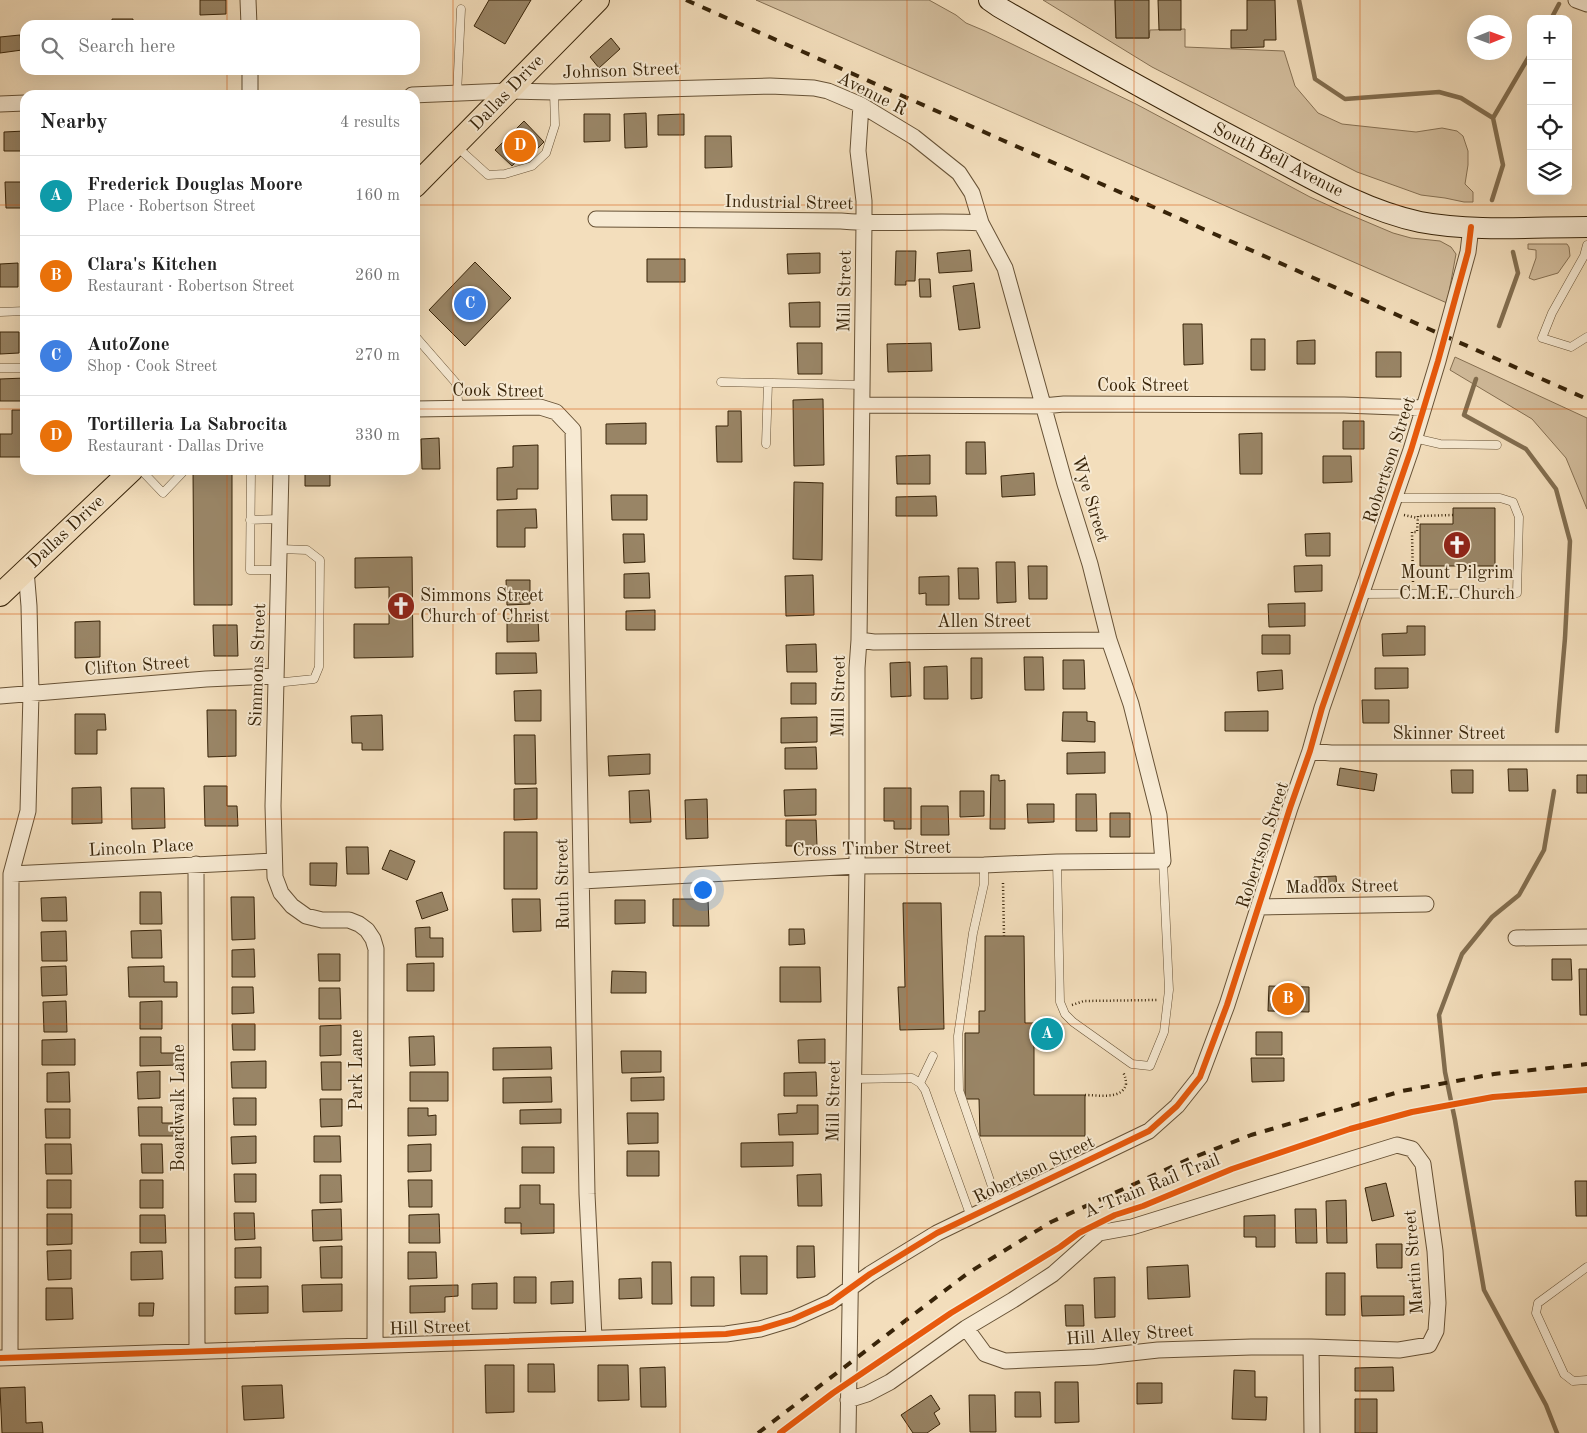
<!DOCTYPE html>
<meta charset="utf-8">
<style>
:root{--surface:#fff;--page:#f2f2f2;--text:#222;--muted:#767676;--line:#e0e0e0;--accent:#d93025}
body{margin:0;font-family:"Old Standard TT",serif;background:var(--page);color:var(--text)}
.controls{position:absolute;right:15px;top:15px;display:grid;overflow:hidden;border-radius:10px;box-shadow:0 5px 20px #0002}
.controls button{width:45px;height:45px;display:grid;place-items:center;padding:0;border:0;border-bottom:1px solid var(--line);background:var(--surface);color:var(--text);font:25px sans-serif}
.compass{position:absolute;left:1467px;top:15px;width:45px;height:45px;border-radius:50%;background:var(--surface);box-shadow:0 5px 20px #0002;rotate:89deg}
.you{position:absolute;left:702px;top:889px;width:18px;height:18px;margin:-12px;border:4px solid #fff;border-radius:50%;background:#1a73e8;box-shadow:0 0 0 8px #1a73e833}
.badge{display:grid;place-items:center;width:32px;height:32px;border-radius:50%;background:var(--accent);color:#fff;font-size:16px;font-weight:700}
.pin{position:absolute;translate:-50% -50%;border:2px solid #fff;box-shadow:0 1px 5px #0006}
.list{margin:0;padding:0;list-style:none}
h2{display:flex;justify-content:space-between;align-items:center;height:65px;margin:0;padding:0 20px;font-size:21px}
h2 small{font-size:16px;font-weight:400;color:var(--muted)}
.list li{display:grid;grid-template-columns:32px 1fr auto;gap:15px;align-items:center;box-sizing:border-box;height:80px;padding:0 20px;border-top:1px solid var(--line)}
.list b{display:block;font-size:19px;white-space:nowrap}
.list p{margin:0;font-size:16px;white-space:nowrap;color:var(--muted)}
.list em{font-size:16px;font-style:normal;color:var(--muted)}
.icon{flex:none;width:28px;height:28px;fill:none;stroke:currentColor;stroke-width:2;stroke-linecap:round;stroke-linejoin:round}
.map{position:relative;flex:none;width:1587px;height:1433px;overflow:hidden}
.search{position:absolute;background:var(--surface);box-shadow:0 5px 20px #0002;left:20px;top:20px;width:400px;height:55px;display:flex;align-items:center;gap:12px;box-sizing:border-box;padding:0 18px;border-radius:15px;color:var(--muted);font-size:19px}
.panel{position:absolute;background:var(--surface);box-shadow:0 5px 20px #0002;left:20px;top:90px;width:400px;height:385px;border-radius:15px}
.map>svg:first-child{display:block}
.green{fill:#d3be9e;stroke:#867154}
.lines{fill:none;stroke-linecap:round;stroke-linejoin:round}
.stream{stroke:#826e50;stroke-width:4.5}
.building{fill:#998566;stroke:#382409}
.service-casing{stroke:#675236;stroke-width:9}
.minor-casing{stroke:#675236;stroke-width:17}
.secondary-casing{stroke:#382409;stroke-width:22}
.primary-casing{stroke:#382409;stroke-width:24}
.path{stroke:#382409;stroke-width:2.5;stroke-dasharray:1 2.5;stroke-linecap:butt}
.service{stroke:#f7ead3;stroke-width:8}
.minor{stroke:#f7ead3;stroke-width:15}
.secondary{stroke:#f7ead3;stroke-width:20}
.primary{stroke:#f3debc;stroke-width:22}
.rail{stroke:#382409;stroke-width:4;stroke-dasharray:9 9;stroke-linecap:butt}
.cycleway-casing{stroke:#f7ead3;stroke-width:9}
.cycleway{stroke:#e8590c;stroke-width:6}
.grid{fill:none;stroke:#d6540c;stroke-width:1;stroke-opacity:0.55}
.labels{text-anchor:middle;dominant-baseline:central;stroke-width:4;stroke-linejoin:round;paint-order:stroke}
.street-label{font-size:18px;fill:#382409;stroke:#f7ead3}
.poi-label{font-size:18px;fill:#382409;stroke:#f7ead3}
</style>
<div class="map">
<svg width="1587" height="1433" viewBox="0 0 1587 1433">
<rect width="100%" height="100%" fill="#f3debc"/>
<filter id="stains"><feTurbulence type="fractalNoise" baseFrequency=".004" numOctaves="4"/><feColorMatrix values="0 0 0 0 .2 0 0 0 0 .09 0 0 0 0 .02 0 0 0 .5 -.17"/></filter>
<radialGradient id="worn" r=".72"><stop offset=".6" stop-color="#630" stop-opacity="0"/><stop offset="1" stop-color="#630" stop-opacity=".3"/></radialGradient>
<path class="green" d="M756,0h173l27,15 10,8 19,8 151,73 174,93 31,14 52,22 18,5 29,3 11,6 5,7 -9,49z
M1043,0h72l1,38h33l1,-8 35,-1v18l99,4 11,35 23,27 24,11 74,8 26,-4 15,3 6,5 5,15v14l-3,19 8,8v10h-9l-19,-4 -24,-3 -64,-23 -205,-105z
M1528,244h39l2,3 1,9 -12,17 -24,7 -5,-2 7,-20v-8l-8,-1z
M1455,357l132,61v91l-21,-51 -34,-39 -82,-49z"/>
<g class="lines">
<path class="stream" d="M1299,0l16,79 30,20 94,-7 22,6 32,20 10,47 -11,35
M1551,19l8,-15
M1493,118l38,-65
M1499,326l19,-53 -5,-21
M1476,379l-12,36 62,34 30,40 14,52 -5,97 -8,93
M1554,791l-10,59 -25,45 -27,22 -30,37 -23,61 6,57 10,48 29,170 62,115 11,28"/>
</g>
<path class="building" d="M200,0h26v14l-26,1z
M489,0h42l-26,44 -31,-18z
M1115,0h34v38h-33z
M1158,0h23v30h-22z
M1247,0h28l1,40h-12v7l-33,1v-18h16z
M112,19h21v6h-21z
M20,35l2,15 -22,3v-16z
M611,38l9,11 -21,19 -9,-11z
M646,113l1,34 -22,1 -1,-34z
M584,114h26v27l-26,1z
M684,114v21h-26v-20z
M524,121l20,21 -19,19 -4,-4 -9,9 -17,-16z
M25,131v20h-21v-19z
M705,136h26l1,31 -27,1z
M1568,171h3v16h-3z
M5,182h20v26h-19z
M970,250l2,21 -33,2 -2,-20z
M896,251h20l-1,30h-9v4h-11z
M820,253v20l-32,1 -1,-20z
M647,259h38v23h-38z
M475,262l36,36 -46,48 -36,-36z
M18,263v24h-18v-23z
M919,279h11l1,18h-11z
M974,283l6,45 -21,2 -6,-44z
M820,302v25h-30l-1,-24z
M1183,324h19l1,40 -19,1z
M0,332h19v21l-19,1z
M1251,339h14v31h-14z
M1315,340v24h-18v-23z
M797,343h25v31h-24z
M931,343l1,28 -44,1 -1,-28z
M1376,352h25v25h-25z
M25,378v23h-25v-22z
M823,399l1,66 -30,1 -1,-66z
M12,410h13v47h-25v-23h12z
M728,411h13l1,51h-25l-1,-36h12z
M1343,421h21v28h-21z
M646,423v21h-40v-20z
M1262,433v41h-22l-1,-40z
M439,438l1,31h-18l-1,-30z
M966,442h19l1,32h-20z
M538,445v44h-21v10l-20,1v-32l16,-1v-21z
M930,455v29h-33l-1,-28z
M1323,456h28l1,26 -29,1z
M193,470h39v135h-38z
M305,470h25v16h-25z
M349,470h24v2h-24z
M381,470h27v2h-27z
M1034,473l1,22 -33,2 -1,-21z
M794,482l29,1 -1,77 -29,-1z
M611,495h36v25h-35z
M936,496l1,20h-41v-19z
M1453,508h42v58h-75v-42h33z
M536,509l1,19h-12v19h-28v-37z
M1330,533v23h-24l-1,-22z
M623,534h21l1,28 -21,1z
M412,557l1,100 -59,1v-34h35v-37l-34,1v-30z
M996,562h19l1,40 -19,1z
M1322,565v26l-27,1 -1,-26z
M1028,566h19v33h-18z
M958,568h20l1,31h-20z
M649,573l1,25h-26v-24z
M813,575l1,40 -28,1 -1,-40z
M949,576v29h-23v-12l-7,1v-17z
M506,580h24v24l-23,1z
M1305,603v23l-36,1 -1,-23z
M655,610v20h-29v-19z
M538,618l1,23 -32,1v-23z
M100,621v36l-25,1v-36z
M213,625h24l1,31h-24z
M1407,626h18v29l-42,1 -1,-22 25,-1z
M1262,635h28v19h-28z
M816,644l1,28h-30l-1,-27z
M496,653h40l1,20 -41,1z
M1024,657h19l1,33h-19z
M971,658h11v40l-11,1z
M1063,660h21l1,29h-22z
M910,662l1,34 -20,1 -1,-34z
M947,666l1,33h-24v-32z
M1375,668h33v20l-33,1z
M1282,670l1,19 -25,2 -1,-19z
M791,683h25v21h-25z
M541,690v31h-26l-1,-30z
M1362,700h27v23h-26z
M207,710h29v46l-28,1z
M1268,711v20h-43v-19z
M1063,712h24v9l8,1v20l-33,-1z
M75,714h30l1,16h-9v24h-22z
M382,715l1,35h-21v-7h-10l-1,-27z
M817,717v25l-36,1v-25z
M514,735h21l1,49h-21z
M816,747l1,22h-32v-21z
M1105,752v21l-38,1v-21z
M650,754v20l-41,2 -1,-20z
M1340,768l37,6 -3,17 -37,-6z
M1508,769h19l1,22h-19z
M1451,770h22v23h-21z
M991,775h8v6l6,-1v49h-15z
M1577,775h10v18h-10z
M204,786h23v20h10l1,20h-33z
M101,787l1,36 -30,1v-36z
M131,788h33l1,40 -33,1z
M537,788v31l-23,1v-31z
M884,788h27v41h-17v-8h-10z
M816,789v26l-31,1 -1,-26z
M649,790l2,32 -21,1 -1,-32z
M960,791h24v25l-24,1z
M1076,794h20l1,37h-21z
M707,799l1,39 -22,1 -1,-39z
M1027,804h27v18l-26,1z
M921,806h27l1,29h-28z
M1110,813h20v24h-20z
M786,820h30l1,26h-31z
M504,832h33v57h-33z
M346,847h22l1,27h-22z
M390,850l25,11 -8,19 -25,-11z
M310,863h27l-1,23 -26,-1z
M1336,876l1,13 -23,1v-13z
M140,892h21l1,32h-22z
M442,892l6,18 -26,9 -6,-18z
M66,897l1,24h-25l-1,-23z
M231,897h23l1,42 -23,1z
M512,899h28l1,32 -28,1z
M673,899h35l1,27h-36z
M615,900h30v23l-30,1z
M903,903h38l3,126 -44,1 -2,-43h7z
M430,927v11h13v19h-27l-1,-29z
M789,929h15l1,15 -16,1z
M161,930l1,28h-30l-1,-27z
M66,931l1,30h-25l-1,-29z
M985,936h39l1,87h9v72h51v41h-105l-1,-37h-14v-66h14v-22h6z
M254,949l1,28h-23v-27z
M318,954h22v27h-21z
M1552,959h19l1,21h-20z
M434,963v28h-27v-27z
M66,966l1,29 -25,1 -1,-29z
M164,966v16h13v15h-48l-1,-30z
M780,967h40l1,35h-41z
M1579,969h8v46h-7z
M612,971l34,1v21h-35z
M1269,986l40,1v25l-41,-1z
M232,987h21l1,26 -22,1z
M319,988h21l1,31h-22z
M66,1001l1,31h-23l-1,-30z
M162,1001v28h-22v-27z
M232,1024h23v26h-22z
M341,1025v30l-21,1v-30z
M1256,1032h26v23h-26z
M434,1036l1,29 -25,1 -1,-29z
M140,1037h21v16h18l1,12 -40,1z
M75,1039v26h-33v-25z
M825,1039v24h-26l-1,-23z
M551,1047l1,22 -59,1v-22z
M621,1051h40v21l-39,1z
M1251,1058h33v23l-32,1z
M266,1061v27h-34l-1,-26z
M321,1062h20v28h-19z
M160,1071v27l-22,1 -1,-27z
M69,1072l1,30h-23v-29z
M410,1072h38v29h-38z
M816,1072l1,24h-33v-23z
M551,1077l1,25 -49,1v-25z
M664,1077v23l-33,1v-23z
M233,1098h23v27h-22z
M320,1099h22v27l-21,1z
M797,1105h21v29l-39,1 -1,-21 19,-1z
M138,1107h24v16h19v13h-42z
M408,1108h20v8l8,-1v20l-28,1z
M45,1109h25v29h-24z
M561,1109v14l-41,1v-14z
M627,1113h31v30l-30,1z
M256,1136v27l-24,1 -1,-27z
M314,1136h26l1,26h-27z
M793,1142v24l-52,1v-24z
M45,1144h26l1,30h-26z
M141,1144h21l1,29h-21z
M431,1144v27l-23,1v-27z
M522,1147h32v26h-32z
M627,1151h32v25h-32z
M234,1174h22v28h-21z
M821,1174l1,32h-24l-1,-31z
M320,1175h21l1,27 -22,1z
M47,1180h24v28h-24z
M140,1180h23v28h-23z
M408,1180h24v27h-23z
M1575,1181h12v35h-11z
M1386,1183l8,33 -22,5 -7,-33z
M520,1185h20v19h14v29l-33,1v-11h-16v-15h15z
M1346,1200l1,43h-20l-1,-42z
M341,1209l1,31 -29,1 -1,-31z
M1295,1209h21l1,34h-21z
M234,1213h20l1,26 -20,1z
M47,1214h25v30l-25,1z
M439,1214l1,29h-31v-28z
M140,1215h25l1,28h-26z
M1275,1215v32h-19v-10h-12v-21z
M1376,1244h26v24h-25z
M342,1246v32h-21l-1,-31z
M797,1246h17l1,31 -18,1z
M261,1247v31h-26v-30z
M71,1250v29l-23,1 -1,-29z
M162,1251l1,28 -32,1v-28z
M408,1252h28l1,26 -29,1z
M740,1256h27v38h-26z
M652,1262h19l1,42h-20z
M1188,1265l2,32 -42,2 -1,-32z
M1326,1273h19v42h-19z
M514,1277h22v26h-22z
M691,1277h23v29h-23z
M1115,1277v40l-20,1 -1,-40z
M641,1278l1,20 -23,1v-20z
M573,1281v22l-22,1v-22z
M497,1283v26h-25v-25z
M342,1284v27l-39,1 -1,-27z
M458,1285v11l-13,1v15l-35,1v-27z
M268,1286v27l-33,1v-27z
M46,1288h26l1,31 -27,1z
M1361,1296h43v19l-42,1z
M139,1303h15l-1,13h-14z
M1065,1305h18l1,21h-18z
M528,1364h26l1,28h-27z
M485,1365h29v47l-28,1z
M598,1365h30l1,35 -31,1z
M665,1367l1,40h-25l-1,-39z
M1393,1367l1,24h-39v-23z
M1234,1370l21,1v26h12l-1,23 -34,-1z
M1055,1382h23l1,40 -24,1z
M1137,1383h25v20l-25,1z
M282,1385l2,33 -40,2 -2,-34z
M25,1387l1,36 16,-1 1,11h-41l-2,-45z
M1015,1392h25l1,25h-26z
M931,1395l9,14 -6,4 6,11 -13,9h-14l-12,-18z
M969,1395h26l1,37h-26z
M1355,1399h22v34h-22z"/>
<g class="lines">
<defs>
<path id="service" d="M457,94l4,-85
M456,146l32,29 17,-1 27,-8 14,-13 9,-28 -1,-33
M1587,245l-3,11 -32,57 -10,25 29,9 16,-10
M0,312l25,-1
M415,336l41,47 3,26
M0,368h25
M721,382l142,3
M1414,438l26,6 57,1
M766,444l2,-61
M141,470l22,23 22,-23
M251,470l-1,100h29
M250,520l31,-1
M1361,594l156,-1 2,-76 -6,-15 -13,-4h-107
M275,683l39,-4 5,-12 1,-107 -13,-10 -27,-1
M1057,862l3,140 5,12 8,8 59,42 18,2 14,-34 5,-42 -6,-129
M984,865v19l-11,49 -15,103 1,54 39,114
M853,1079l59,-1 8,5 5,7 46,127
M920,1083l13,-27
M1587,1267l-49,36 -2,10 28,61 9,7 14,-1"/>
<path id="minor" d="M248,0l1,25
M1576,0l11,4
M250,70v25
M412,95l96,-4 46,1 216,-6 44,2 14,3 33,14 53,32 45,36 13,20 9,30 24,45 60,216 25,80 19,76 22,64 28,111 4,46 -106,1 -73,3 -127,1 -275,15
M0,104l25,-1
M596,219l245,2c46,4 93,-1 140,2
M862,405l181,1 21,-2 280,1 79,3
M415,409l125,-2 16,5 17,18 14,764 7,144
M281,470l-8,336 2,71 6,16 11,13 14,10 16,4h27l10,4 8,6 6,9 3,10 -1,396
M859,640l15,2 235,-2
M0,696l206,-17 70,-3
M1310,751l21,2h256
M196,864l1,487
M11,874l263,-13
M1259,907l167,-3
M1516,938l71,-1
M1311,1347l1,86
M10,1357l1,-483 17,-63 3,-118 -2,-87 -3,-36
M0,1358l726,-24 34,-5 33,-10 38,-17 39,-28 67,-41 212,-102 28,-25 23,-29 27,-72 63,-197 20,-57 12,-43 89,-258 27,-89 30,-109 3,-25
M848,1400l19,-6 23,-12 76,-54 47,-28 40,-26 46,-41 33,-6 265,-82 15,4 11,15 12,87 3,52 -2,28 -7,14 -30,5 -88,-3h-60l-93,3 -63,7 -90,4 -20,-7 -19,-26
M848,1433l9,-567v-198l2,-28 5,-417v-22l-6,-50 3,-46"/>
<path id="secondary" d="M989,0l10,7c85,49 171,97 259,143 51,27 105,60 162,72 53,10 113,5 167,5"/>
<path id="primary" d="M415,186l183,-186
M0,595l132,-125"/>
</defs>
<use href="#service" class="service-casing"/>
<use href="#minor" class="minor-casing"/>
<use href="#secondary" class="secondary-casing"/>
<use href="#primary" class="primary-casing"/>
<path class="path" d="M1404,515l14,3
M1413,582l-1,-50h5l1,-16 35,-1
M1003,883l1,53
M1072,1005l12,-4 73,-1
M1085,1095c12,0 38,5 41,-11 0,-5 -1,-8 -3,-12"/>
<use href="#service" class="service"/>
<use href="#minor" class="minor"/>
<use href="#secondary" class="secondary"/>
<use href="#primary" class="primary"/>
<path class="rail" d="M686,0l901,399
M758,1433l210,-160 83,-51 138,-63 62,-24 151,-44 92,-17 93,-10"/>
<defs>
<path id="cycleway" d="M0,1358l726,-24 34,-5 33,-10 38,-17 39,-28 67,-41 212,-102 28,-25 23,-29 27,-72 63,-197 20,-57 12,-43 89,-258 27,-89 30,-109 3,-25
M780,1433l53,-40 118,-80 73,-44 36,-22 19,-14 36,-18 28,-9 89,-37 118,-40 62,-17 81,-15 94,-7"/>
</defs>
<use href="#cycleway" class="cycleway-casing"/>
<use href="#cycleway" class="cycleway"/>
</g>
<path class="grid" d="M227,0v25M453,0v1433M680,0v1433M907,0v1433M1134,0v1433M1360,0v1433M227,70v25M0,205h25M415,205h1172M0,409h25M415,409h1172M227,470v963M0,614h1587M0,819h1587M0,1024h1587M0,1228h1587"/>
<defs>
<symbol id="church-disc" viewBox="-11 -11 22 22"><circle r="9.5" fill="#8f2418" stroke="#f7ead3"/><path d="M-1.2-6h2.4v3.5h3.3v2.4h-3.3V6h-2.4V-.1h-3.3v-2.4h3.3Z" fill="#fff"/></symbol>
</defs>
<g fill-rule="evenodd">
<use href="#church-disc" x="1441" y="529" width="32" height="32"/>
<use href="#church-disc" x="385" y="590" width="32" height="32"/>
</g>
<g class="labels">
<g class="street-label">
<text transform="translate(621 71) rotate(-2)">Johnson Street</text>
<text transform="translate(507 93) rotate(-46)">Dallas Drive</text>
<text transform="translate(872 94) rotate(27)">Avenue R</text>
<text transform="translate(1278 160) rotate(27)">South Bell Avenue</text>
<text transform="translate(789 203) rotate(1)">Industrial Street</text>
<text transform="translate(845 291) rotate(-89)">Mill Street</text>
<text x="1143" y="386">Cook Street</text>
<text transform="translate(498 391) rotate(1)">Cook Street</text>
<text transform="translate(1390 460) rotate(-72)">Robertson Street</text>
<text transform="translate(1090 499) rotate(73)">Wye Street</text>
<text transform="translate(66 532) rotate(-43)">Dallas Drive</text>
<text x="984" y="622">Allen Street</text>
<text transform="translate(258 665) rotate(-88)">Simmons Street</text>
<text transform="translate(137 666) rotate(-4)">Clifton Street</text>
<text transform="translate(839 696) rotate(-89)">Mill Street</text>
<text x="1449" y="734">Skinner Street</text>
<text transform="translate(1263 845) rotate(-72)">Robertson Street</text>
<text transform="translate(141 848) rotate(-3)">Lincoln Place</text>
<text transform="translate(872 849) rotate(-1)">Cross Timber Street</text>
<text transform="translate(563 884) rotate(-91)">Ruth Street</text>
<text transform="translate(1342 887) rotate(-1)">Maddox Street</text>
<text transform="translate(357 1070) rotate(-90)">Park Lane</text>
<text transform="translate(834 1101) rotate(-89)">Mill Street</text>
<text transform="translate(179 1108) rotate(-90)">Boardwalk Lane</text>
<text transform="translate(1034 1170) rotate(-26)">Robertson Street</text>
<text transform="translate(1152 1186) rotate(-22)">A-Train Rail Trail</text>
<text transform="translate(1414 1262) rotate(-94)">Martin Street</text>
<text transform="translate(430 1328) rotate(-2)">Hill Street</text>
<text transform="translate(1130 1335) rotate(-4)">Hill Alley Street</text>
</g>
<g class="poi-label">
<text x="1457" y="573">Mount Pilgrim<tspan x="1457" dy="21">C.M.E. Church</tspan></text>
<text x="420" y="596" text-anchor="start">Simmons Street<tspan x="420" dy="21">Church of Christ</tspan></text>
</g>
</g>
<rect width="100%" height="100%" filter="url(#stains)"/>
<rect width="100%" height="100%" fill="url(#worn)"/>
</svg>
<div class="controls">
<button>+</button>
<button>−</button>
<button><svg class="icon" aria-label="locate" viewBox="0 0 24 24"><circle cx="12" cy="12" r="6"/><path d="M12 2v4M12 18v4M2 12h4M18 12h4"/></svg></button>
<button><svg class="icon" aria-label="layers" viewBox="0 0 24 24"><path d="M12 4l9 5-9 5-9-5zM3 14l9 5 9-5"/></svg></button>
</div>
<svg class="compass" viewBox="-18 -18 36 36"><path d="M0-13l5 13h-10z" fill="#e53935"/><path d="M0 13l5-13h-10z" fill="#767676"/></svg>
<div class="you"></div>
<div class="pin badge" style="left:1047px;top:1034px;background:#0f9aa8">A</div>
<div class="pin badge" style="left:1288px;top:999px;background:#e8710a">B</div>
<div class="pin badge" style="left:470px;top:304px;background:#3f7fe0">C</div>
<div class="pin badge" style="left:520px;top:146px;background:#e8710a">D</div>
<div class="search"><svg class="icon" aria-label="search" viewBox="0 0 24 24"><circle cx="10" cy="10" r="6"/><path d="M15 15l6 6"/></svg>Search here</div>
<section class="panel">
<h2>Nearby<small>4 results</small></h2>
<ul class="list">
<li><span class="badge" style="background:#0f9aa8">A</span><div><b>Frederick Douglas Moore</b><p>Place · Robertson Street</p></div><em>160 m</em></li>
<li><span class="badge" style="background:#e8710a">B</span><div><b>Clara's Kitchen</b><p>Restaurant · Robertson Street</p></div><em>260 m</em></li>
<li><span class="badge" style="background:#3f7fe0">C</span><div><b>AutoZone</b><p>Shop · Cook Street</p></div><em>270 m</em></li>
<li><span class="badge" style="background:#e8710a">D</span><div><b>Tortilleria La Sabrocita</b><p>Restaurant · Dallas Drive</p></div><em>330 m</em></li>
</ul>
</section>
</div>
